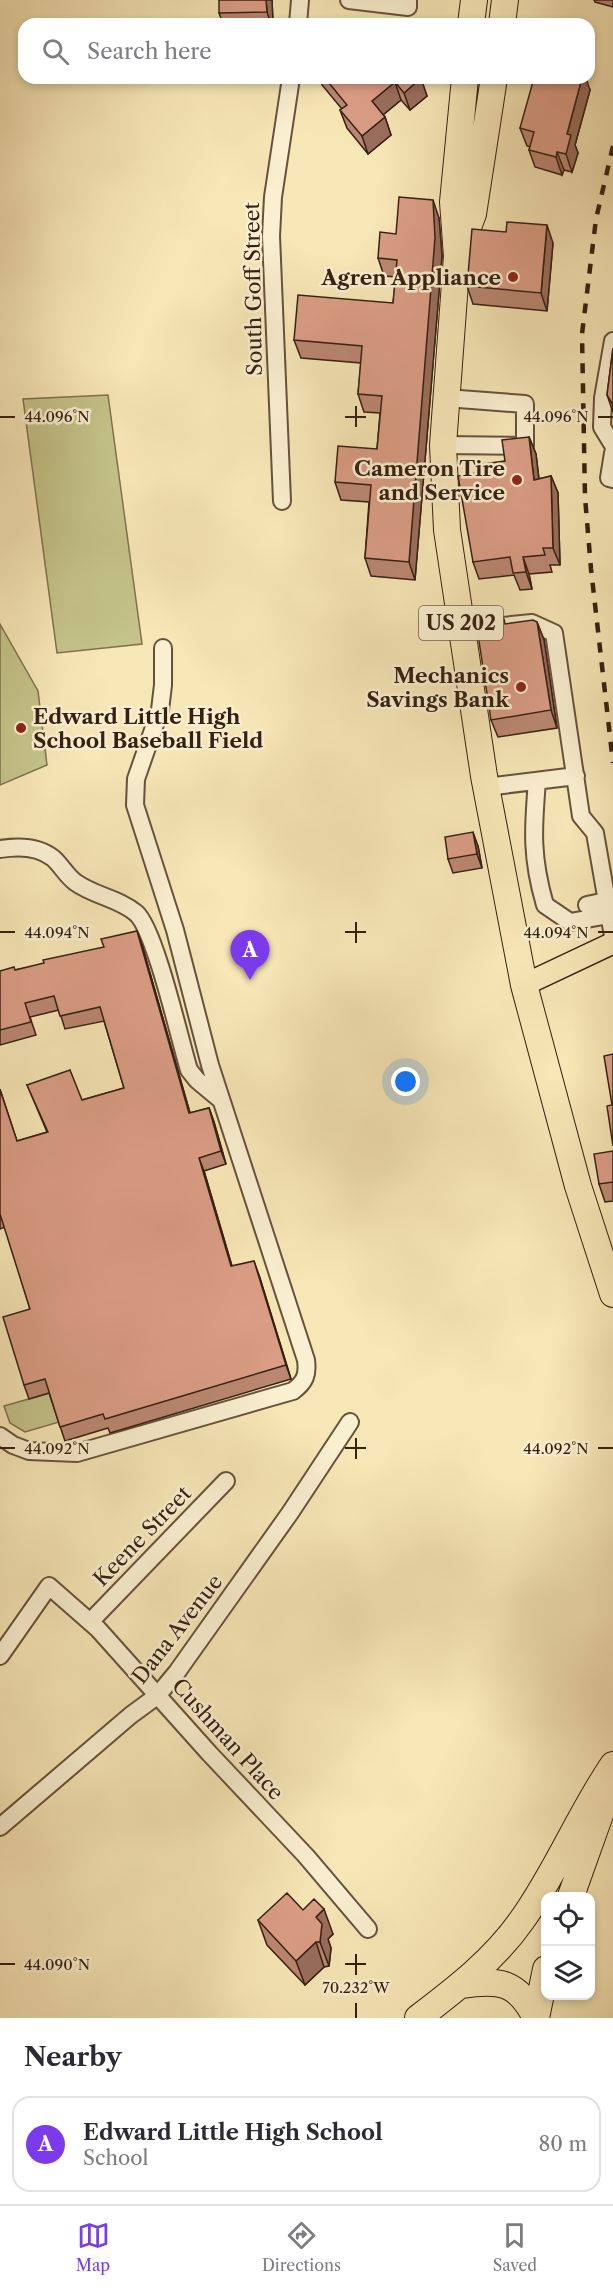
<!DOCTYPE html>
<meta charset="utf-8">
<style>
:root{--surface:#fff;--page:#f2f2f3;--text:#2b2b33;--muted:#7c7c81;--line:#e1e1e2;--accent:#7c3aed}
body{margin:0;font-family:"Libre Caslon Text",serif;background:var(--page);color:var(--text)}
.controls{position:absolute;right:18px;bottom:18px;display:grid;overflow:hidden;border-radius:12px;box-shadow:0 3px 9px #0003}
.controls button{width:54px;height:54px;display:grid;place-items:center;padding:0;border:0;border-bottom:2px solid var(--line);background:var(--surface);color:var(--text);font:30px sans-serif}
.you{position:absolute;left:406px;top:1082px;width:21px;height:21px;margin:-15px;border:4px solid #fff;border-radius:50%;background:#1a73e8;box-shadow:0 0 0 9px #1a73e833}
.badge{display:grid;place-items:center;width:39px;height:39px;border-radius:50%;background:var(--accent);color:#fff;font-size:20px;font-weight:700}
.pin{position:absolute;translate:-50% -50px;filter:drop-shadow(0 2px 3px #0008)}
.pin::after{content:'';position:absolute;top:32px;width:21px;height:18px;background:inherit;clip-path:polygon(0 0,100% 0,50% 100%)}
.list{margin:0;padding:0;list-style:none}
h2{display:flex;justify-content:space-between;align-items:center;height:78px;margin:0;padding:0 24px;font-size:26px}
h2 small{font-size:20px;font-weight:400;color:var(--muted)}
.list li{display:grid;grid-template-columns:39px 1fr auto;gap:18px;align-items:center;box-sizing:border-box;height:96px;margin:0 12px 12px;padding:0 12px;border:2px solid var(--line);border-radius:18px}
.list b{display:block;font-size:22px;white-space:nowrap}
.list p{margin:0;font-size:20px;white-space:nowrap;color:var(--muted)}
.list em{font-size:20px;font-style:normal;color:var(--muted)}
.icon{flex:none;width:33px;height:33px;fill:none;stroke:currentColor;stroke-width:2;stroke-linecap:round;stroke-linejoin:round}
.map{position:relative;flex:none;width:613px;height:2018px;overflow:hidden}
.search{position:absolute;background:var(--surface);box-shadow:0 3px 9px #0003;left:18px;right:18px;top:18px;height:66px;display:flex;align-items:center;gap:15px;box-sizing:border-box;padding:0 21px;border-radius:18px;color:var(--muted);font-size:22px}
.sheet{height:186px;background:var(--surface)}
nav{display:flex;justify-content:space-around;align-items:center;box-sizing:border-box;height:84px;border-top:2px solid var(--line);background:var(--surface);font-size:16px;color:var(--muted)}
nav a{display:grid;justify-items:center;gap:3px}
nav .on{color:var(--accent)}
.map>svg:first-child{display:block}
.green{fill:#c4c389;stroke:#7d724e;stroke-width:1.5}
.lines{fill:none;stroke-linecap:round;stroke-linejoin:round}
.minor-casing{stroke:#66523b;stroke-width:20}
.major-casing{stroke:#362012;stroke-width:24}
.highway-casing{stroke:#362012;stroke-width:28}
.minor{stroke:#faefd0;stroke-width:16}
.major{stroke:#f7e6b6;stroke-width:21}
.highway{stroke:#f7e6b6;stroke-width:26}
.rail{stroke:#362012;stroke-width:4.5;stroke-dasharray:10 10;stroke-linecap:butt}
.wall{fill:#bb8772;stroke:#362012;stroke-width:1.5}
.shaded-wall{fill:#996e5d;stroke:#362012;stroke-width:1.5}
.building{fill:#da9d85;stroke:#362012;stroke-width:1.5}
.ticks{fill:none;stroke:#362012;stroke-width:2}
.poi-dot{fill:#8f2418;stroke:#faefd0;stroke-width:2}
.labels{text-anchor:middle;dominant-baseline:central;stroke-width:5;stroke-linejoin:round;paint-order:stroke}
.shield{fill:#faefd0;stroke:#715e4b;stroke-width:1.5}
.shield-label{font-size:20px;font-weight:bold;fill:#362012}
.poi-label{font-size:21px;font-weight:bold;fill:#362012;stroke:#faefd0;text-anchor:end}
.street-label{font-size:21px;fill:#362012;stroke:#faefd0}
.ticks-label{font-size:15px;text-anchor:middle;fill:#362012;stroke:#faefd0;stroke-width:5;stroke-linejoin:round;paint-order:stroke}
</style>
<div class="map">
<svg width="613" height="2018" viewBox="0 0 613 2018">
<rect width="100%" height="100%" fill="#f7e6b6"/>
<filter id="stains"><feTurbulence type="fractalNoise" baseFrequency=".00333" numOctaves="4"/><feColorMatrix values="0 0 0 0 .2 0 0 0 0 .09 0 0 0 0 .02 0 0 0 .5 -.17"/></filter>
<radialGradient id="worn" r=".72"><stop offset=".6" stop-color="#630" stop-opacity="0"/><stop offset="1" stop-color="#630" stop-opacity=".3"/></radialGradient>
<path class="green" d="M108,395l34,249 -85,9 -34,-254z
M0,624l38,67 9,74 -47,20z
M50,1393l9,29 -34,10 -15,-9 -6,-17z"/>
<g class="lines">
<defs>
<path id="minor" d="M349,0l59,7v-7
M298,24l2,-24
M613,341l-10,57 -1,29 11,18
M443,445l82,1v-42l-79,-6
M613,453l-4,25 4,1
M282,501l-11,-265 2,-39 18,-119
M462,630l70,-7 22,10 27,183 14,17 18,103
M537,781c-4,48 -6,76 8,124l25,17 39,-7
M486,787l90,-11
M0,849c18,-3 38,-3 53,9 8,7 13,17 22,24 19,14 43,16 61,31 19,16 44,128 53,157l8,10 24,20
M587,905l19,-4
M0,1436l13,9 16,6 48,2 216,-62c12,-9 15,-16 13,-31l-96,-295 -35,-135 -40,-125 1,-26 24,-69 3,-25v-37
M90,1622l136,-141
M0,1656l49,-70 49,43 111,124 97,103 62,73
M0,1827l131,-112 26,-19 20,-24 113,-159 60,-91"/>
<path id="major" d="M524,985l89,-42"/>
<path id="highway" d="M471,24l3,-24
M502,24l3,-24
M465,78l-12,124 4,54 -14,189 4,85 37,246 40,209 54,201 35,108
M460,248l13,-34 21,-136
M571,1896l36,-101
M462,1985c38,-6 56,-3 74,33
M418,2018c38,-29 76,-58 104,-98 35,-49 57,-105 91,-155
M536,2018l10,-49"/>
</defs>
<use href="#minor" class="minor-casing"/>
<use href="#major" class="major-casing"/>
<use href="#highway" class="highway-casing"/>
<use href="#minor" class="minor"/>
<use href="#major" class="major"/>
<use href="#highway" class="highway"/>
<path class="rail" d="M613,146l-17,73 -14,115 3,163 6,72 22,194"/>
</g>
<path class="wall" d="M272,0l1,24h-50l-4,-11z
M594,0h19v7l-18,-5z
M320,78h100l7,18 -17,14 -9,-10 -18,15 2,2 6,18 -23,19 -21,-26 -7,-18 2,-1 -20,-24z
M590,90l-15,55 3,8 -6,19 -8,-2 -2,5 -27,-8 -6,-17 1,-3 -3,-1 -7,-18z
M439,218l3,38 -27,324 -44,-4 -6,-18 4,-56 -28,-2 -6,-18 42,-33 3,-36 -16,-1 -6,-18 3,-31 -60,-5 -7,-18 99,-37 3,-26 -12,-1 -6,-18 18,-24z
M506,232l47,11 -6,68 -74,-7 -6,-18z
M613,348v64l-6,-17z
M529,437l7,17 3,25 12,-3 7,17 2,72h-10l2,7 -23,2 3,15 -12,1 -6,-15 -35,4 -6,-17 4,-89 28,-12z
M537,622l7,18 13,88 -59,9 -7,-17 15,-96z
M478,846l4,22 -29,5 -5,-14z
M142,945l48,168 19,-5 5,14 12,42 -22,7 28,95 27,9 32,104 -181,54 -2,-5 -43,13 -16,-48 -20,6 -5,-14 6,-76 -25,-82 -5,2v-140l17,52 30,-9 -20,-47 55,15 42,-12 -20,-67 -39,8 -6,-19 -29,7 6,18 -36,10v-74l15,-1z
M613,1151v50l-8,1 -6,-18z
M303,1910l30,24 -5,5 3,9 -2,18 -5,1 -19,18 -38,-40 -9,-25z"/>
<path class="shaded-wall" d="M266,0h6l1,24h-2l-4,-12z
M421,78l6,18 -17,14 -6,-17z
M582,78h4l4,12 -15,55 3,8 -6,19 -6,-18 1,-20z
M395,82l6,18 -23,19 -6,-18z
M385,117l6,18 -23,19 -6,-18z
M557,152l7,18 -2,5 -6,-18z
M433,200l6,18 3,38 -27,324 -6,-18z
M547,225l6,18 -6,68 -6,-18z
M529,437l7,17 5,43 -7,-17z
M551,476l7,17 2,72 -7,-17z
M523,557l6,17 3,15 -6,-17z
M537,622l7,18 13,88 -6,-18z
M473,832l5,14 4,22 -5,-14z
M137,931l5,14 52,182 -5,-14z
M209,1108l5,14 12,42 -5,-13z
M199,1158l5,13 32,109 -5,-14z
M254,1261l5,14 32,104 -5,-14z
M324,1909l9,25 -5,5 3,9 -2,18 -9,-24 -4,-25z
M316,1942l8,25 -19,18 -9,-24z"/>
<path class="building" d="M219,0h47l1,12 -48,1z
M325,78h96l-17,15 -9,-11 -23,19 13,16 -23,19 -22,-26 7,-5z
M534,78h48l-15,56 4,1 -5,19 -9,-2 -1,5 -27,-7 5,-18 -14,-4z
M399,197l34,3 2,38 -26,324 -44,-4 6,-73 -36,-3 3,-36 39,3 5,-53 -24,-2 4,-48 -68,-6 4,-45 95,8 4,-43 -19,-2 2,-26 16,2z
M507,222l40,3 -6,68 -74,-7 5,-57 34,3z
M613,348v57l-6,-10z
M529,437l5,43 17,-4 2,72h-10l2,7 -22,2 3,15 -13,1 -3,-16 -37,5 -15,-86 19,-3 -1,-8 29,-4 -3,-21z
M504,619l1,5 28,-4 4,2 14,88 -60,10 -14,-92 14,-2 -1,-5z
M473,832l4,22 -29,5 -3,-22z
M137,931l52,182 20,-5 12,43 -22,7 32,108 23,-5 32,104 -181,54 -2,-5 -43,13 -15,-48 -21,6 -21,-68 27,-8 -30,-95v-124l17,51 31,-9 -21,-47 43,-15 12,30 42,-12 -24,-81 -40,9 -6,-20 -29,7 6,19 -31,8v-59l14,-4 1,3 29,-7 -1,-3 61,-13 -3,-8z
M613,1054v92l-6,-40 5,-1 -8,-49z
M613,1151v31l-14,2 -5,-30z
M287,1893l16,17 11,-11 10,10 -8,8 6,7 -2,18h-4l-20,19 -38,-41z"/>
<path class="ticks" d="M356,406v21M0,417h15M345,417h21M598,417h15M356,922v21M0,932h15M345,932h21M598,932h15M356,1438v21M0,1448h15M345,1448h21M598,1448h15M356,1954v21M0,1964h15M345,1964h21M356,2003v15"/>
<g class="poi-dot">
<circle cx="513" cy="277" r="6"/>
<circle cx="517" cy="480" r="6"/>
<circle cx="521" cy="687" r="6"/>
<circle cx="21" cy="728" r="6"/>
</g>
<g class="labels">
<rect class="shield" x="419" y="606" width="84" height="34" rx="4.5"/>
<g class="shield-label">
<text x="461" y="623">US 202</text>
</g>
<g class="poi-label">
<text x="501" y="277">Agren Appliance</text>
<text x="505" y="468">Cameron Tire<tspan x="505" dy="24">and Service</tspan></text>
<text x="509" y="675">Mechanics<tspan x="509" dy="24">Savings Bank</tspan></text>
<text x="33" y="716" text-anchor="start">Edward Little High<tspan x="33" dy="24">School Baseball Field</tspan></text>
</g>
<g class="street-label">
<text transform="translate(253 289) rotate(-91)">South Goff Street</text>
<text transform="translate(142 1536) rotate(-46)">Keene Street</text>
<text transform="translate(177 1629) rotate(-52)">Dana Avenue</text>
<text transform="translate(228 1739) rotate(48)">Cushman Place</text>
</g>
</g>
<g class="ticks-label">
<text x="57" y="422">44.096°N</text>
<text x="556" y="422">44.096°N</text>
<text x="57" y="938">44.094°N</text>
<text x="556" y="938">44.094°N</text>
<text x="57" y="1454">44.092°N</text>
<text x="556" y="1454">44.092°N</text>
<text x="57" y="1970">44.090°N</text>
<text x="356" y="1993">70.232°W</text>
</g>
<rect width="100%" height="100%" filter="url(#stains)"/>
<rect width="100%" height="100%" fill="url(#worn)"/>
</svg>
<div class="controls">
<button><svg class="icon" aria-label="locate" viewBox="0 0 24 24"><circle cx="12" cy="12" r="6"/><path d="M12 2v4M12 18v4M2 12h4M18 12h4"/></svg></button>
<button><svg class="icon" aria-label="layers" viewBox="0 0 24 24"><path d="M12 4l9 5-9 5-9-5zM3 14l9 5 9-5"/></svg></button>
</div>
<div class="you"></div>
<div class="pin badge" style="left:250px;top:980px">A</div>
<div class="search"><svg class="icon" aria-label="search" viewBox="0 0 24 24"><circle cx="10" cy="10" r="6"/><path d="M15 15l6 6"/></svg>Search here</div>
</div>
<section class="sheet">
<h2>Nearby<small></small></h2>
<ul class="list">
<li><span class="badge">A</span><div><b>Edward Little High School</b><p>School</p></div><em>80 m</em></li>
</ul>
</section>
<nav>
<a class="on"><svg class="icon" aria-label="map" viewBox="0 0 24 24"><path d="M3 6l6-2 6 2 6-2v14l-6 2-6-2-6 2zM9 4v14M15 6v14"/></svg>Map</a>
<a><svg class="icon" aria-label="directions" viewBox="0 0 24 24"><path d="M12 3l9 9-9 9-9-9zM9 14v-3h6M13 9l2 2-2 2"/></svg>Directions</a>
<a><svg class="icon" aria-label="saved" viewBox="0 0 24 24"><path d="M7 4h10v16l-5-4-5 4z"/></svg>Saved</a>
</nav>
